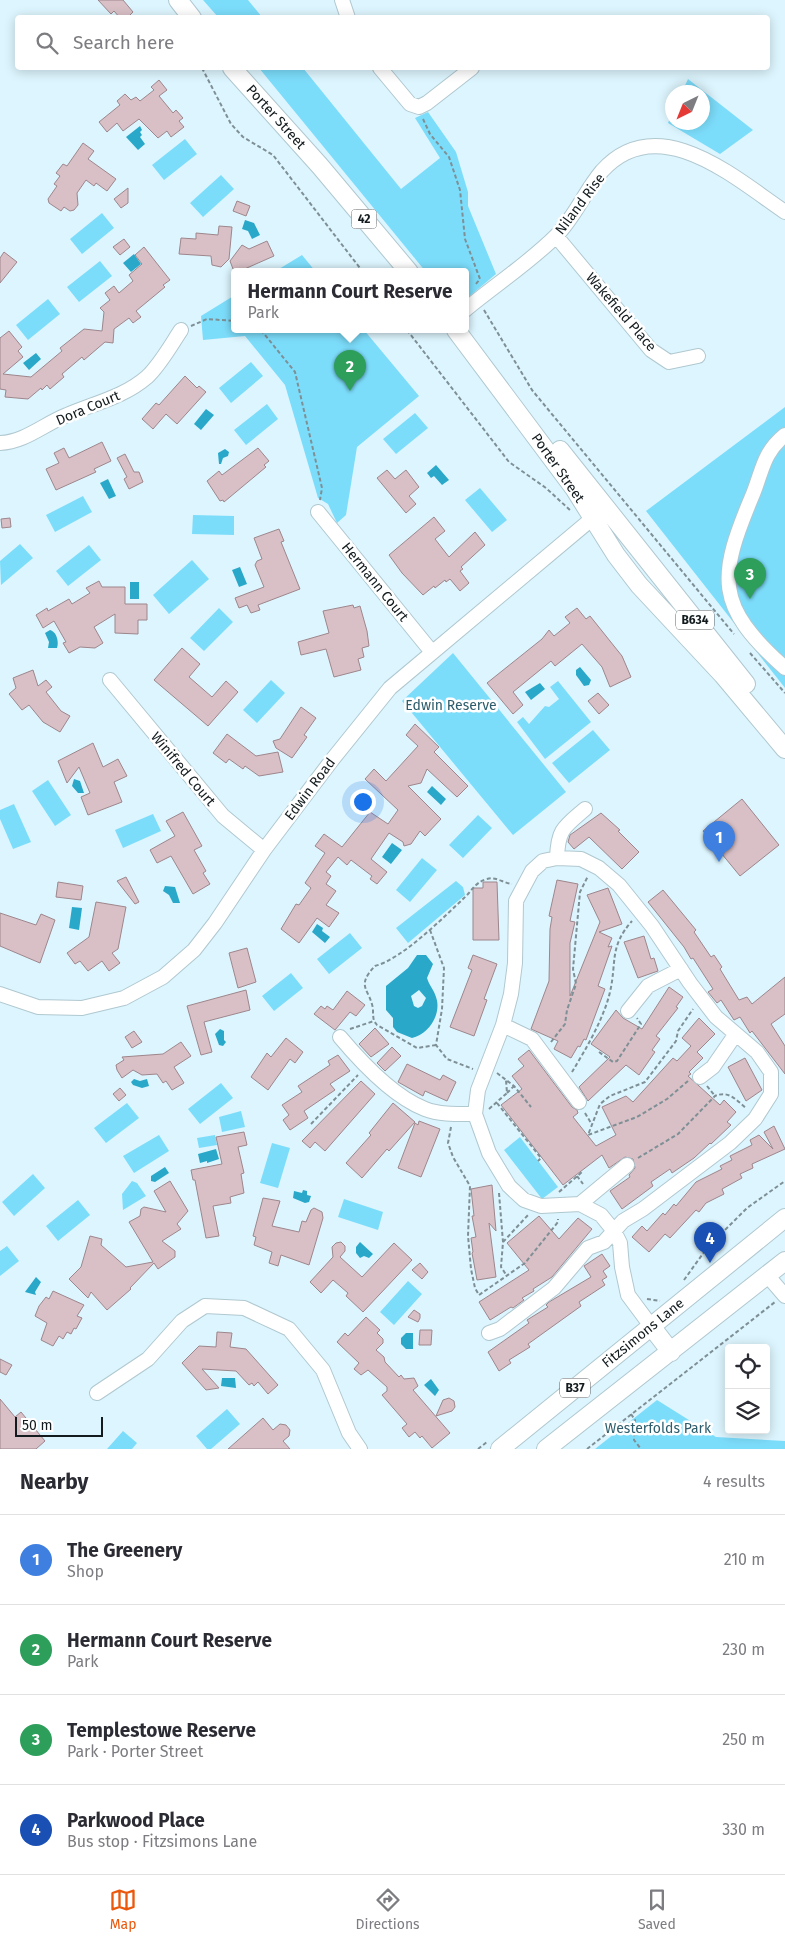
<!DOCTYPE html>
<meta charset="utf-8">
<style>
:root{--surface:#fff;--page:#f2f2f3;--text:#2b2b33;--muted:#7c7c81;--line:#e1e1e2;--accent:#ea580c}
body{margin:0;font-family:"Fira Sans",sans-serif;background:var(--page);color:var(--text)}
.controls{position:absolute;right:15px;bottom:15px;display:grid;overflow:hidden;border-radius:5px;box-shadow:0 2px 12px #0003}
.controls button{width:45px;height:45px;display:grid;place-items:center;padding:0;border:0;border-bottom:1px solid var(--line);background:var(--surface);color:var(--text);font:25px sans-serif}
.compass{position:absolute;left:665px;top:85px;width:45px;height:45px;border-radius:50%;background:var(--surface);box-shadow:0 2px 12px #0003;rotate:223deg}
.scale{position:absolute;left:15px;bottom:12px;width:88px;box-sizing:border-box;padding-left:5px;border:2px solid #131b1e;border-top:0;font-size:14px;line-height:18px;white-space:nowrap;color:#131b1e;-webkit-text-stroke:4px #fff;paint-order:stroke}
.you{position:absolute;left:362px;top:801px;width:18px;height:18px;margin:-12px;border:4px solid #fff;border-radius:50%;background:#1a73e8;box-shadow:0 0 0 8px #1a73e833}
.badge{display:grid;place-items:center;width:32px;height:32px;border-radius:50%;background:var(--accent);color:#fff;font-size:16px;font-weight:700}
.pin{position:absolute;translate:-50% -41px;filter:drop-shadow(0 1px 2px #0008)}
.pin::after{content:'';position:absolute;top:26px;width:18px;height:15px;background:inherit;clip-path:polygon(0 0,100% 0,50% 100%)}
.popup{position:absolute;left:231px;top:268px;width:238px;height:65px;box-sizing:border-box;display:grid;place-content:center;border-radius:5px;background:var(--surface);filter:drop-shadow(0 1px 4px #0005);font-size:16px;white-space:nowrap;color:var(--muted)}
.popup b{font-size:19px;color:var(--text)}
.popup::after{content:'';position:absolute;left:50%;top:100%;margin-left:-10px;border:10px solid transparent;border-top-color:var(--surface)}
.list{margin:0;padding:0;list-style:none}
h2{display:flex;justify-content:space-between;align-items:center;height:65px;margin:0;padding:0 20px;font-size:21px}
h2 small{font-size:16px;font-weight:400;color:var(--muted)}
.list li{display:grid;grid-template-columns:32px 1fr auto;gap:15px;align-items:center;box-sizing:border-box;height:90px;padding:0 20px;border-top:1px solid var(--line)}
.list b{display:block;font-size:19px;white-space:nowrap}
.list p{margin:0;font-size:16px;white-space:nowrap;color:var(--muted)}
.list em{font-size:16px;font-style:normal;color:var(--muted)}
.icon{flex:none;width:28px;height:28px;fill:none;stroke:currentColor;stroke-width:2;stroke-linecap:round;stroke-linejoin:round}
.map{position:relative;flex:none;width:785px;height:1449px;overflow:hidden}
.search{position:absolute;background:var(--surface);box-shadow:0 2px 12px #0003;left:15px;right:15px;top:15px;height:55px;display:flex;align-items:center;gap:12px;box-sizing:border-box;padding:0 18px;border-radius:5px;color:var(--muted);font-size:19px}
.sheet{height:425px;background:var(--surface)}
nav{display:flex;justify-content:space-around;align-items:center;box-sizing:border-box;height:70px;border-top:1px solid var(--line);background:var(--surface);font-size:14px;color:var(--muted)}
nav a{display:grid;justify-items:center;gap:2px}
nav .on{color:var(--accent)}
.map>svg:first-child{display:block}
.green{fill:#7cddfb}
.water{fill:#29a8c9;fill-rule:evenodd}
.building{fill:#d8c0c6;stroke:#9d868c}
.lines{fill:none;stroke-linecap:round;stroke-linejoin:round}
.minor-casing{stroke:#b0c8d0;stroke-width:16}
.major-casing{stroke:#b0c8d0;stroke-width:20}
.path{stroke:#7e8f95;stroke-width:2;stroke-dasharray:4 2.5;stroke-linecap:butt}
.minor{stroke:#fff;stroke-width:14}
.major{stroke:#fff;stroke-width:18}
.labels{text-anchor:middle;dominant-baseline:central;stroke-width:5;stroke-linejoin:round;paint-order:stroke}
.shield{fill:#fff;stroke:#5a5f62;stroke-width:1}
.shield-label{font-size:12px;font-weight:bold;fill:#131b1e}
.street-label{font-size:14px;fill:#131b1e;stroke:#fff}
.park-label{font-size:14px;fill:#2d5d6c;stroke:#fff}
</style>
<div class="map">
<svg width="785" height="1449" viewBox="0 0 785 1449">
<rect width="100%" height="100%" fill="#ddf5fe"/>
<path class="green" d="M203,0h45l14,17h-44z
M259,68h44l98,121 39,-31 -25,-40 13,-6 28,40 12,40v14l28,68 -31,26v-28h-39z
M688,79l65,51 -33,24 -52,-31 4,-9v8h30v-30h-20z
M185,139l12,15 -33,26 -12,-15z
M221,175l13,14 -31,28 -13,-14z
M102,213l12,15 -32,26 -12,-15z
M302,255l14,17h-42z
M100,261l12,15 -33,26 -12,-15z
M235,295v35h129l55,66 -62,51 -11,68 -9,8 -9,-19 -10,-6 -33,-113 -40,-49 -42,4 -2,-24z
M48,299l12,15 -32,26 -12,-15z
M251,362l12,14 -32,27 -12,-15z
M267,404l11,15 -32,26 -12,-15z
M785,407v281l-139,-177z
M415,413l13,15 -32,26 -13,-15z
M480,488l27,32 -15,12 -27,-32z
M83,496l9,16 -37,20 -9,-17z
M193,515l41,1v19l-42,-1z
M20,544l13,14 -32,27 -1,-24z
M89,545l12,15 -33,26 -12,-15z
M192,560l17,19 -40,35 -16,-19z
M219,608l14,14 -29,29 -14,-13z
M453,653l113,139 -53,43 -111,-134z
M271,680l14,13 -28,30 -14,-13z
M558,681l33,41 -46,37 -28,-37 6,-5 6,7 16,-18 4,1 10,-8 -9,-12z
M593,730l17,20 -41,33 -17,-20z
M48,780l23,35 -16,11 -23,-35z
M14,804l17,38 -18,7 -13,-30v-9z
M153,814l8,17 -38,17 -8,-18z
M478,815l14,13 -29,30 -14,-13z
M422,858l15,12 -27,32 -14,-12z
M456,881l7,6 2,8 -57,48 -12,-15z
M350,933l12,15 -33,26 -12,-15z
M291,973l12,15 -29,23 -12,-15z
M221,1083l12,15 -33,26 -12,-15z
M127,1103l12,15 -33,25 -12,-15z
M241,1111l4,16 -23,5 -3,-15z
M159,1135l10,16 -35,22 -11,-17z
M215,1135l2,10 -18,3 -2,-10z
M520,1137l38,50 -16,12 -38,-49z
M272,1143l18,5 -12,40 -18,-5z
M33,1174l12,14 -31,28 -12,-14z
M132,1181l5,2 9,13 -23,14 -1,-16z
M344,1199l39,13 -5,18 -40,-13z
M78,1200l12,15 -32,26 -12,-15z
M7,1246l12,15 -19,15v-25z
M408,1281l14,13 -28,31 -14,-13z
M657,1400l59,37 69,4v8h-190z
M227,1409l13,15 -29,25h-4l-11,-13z
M123,1431l14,12 -5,6h-25z"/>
<path class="water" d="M140,126l2,4 -2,2 2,3 -2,2 5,7 -7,6 -12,-13z
M245,220l9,3 6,12 -8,4 -4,-8 -6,-2z
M134,254l7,10 -10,8 -8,-9z
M36,353l5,6 -12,11 -6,-7z
M206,409l8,6 -13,15 -7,-6z
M225,449l4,3 -1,4 -5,2 -2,6h-2l-1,-11z
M436,465l13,15 -7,5 -8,-9 -3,2 -4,-5z
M108,479l8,17 -7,3 -9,-16z
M240,567l7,17 -8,3 -7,-17z
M130,582h9v17h-9z
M50,630c7,2 9,12 7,18h-9l1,-6 -4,-9z
M580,667l11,13 -2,5 -5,1 -8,-11v-5z
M540,683l5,6 -14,11 -6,-8z
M74,779l6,2 4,12h-6l-6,-7z
M432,786l14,13 -5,6 -14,-13z
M392,843l10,7 -11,14 -9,-7z
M165,886l10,1 5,16h-7l-4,-8 -6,-4z
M72,907l10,1 -3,22 -10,-2z
M317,924l6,4 -1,3 8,6 -5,6 -13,-11z
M417,955h9l7,9 -6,14c2,7 7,12 9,19 6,17 -7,37 -24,41l-15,-6 -4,-5v-9l-7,-8v-24l22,-18zM419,990l7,8 -4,8 -4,2 -4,-2 -3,-10z
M220,1029l4,2v9l2,2 -3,4 -4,-1 -4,-11z
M134,1079l6,2 7,-2 2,7 -7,2 -9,-3 -2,-3z
M216,1149l3,10 -12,4v-2l-7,2 -2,-9z
M165,1167l4,6 -14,9 -4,-1v-5z
M303,1190l4,1v4l4,1 -2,6 -4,1 -12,-5 1,-7 8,2z
M360,1242l13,12 -4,4 -5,-2 -4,2 -4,-5v-6z
M36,1277l5,5 -6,10 1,3 -11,-3z
M406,1333h7v16h-7l-5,-5v-6z
M222,1378h13l1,10 -15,-2z
M431,1379l8,11 -4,6 -11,-11z"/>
<path class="building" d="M98,0h25l10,12 -6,6h-7l-6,-7 -3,3z
M159,80l8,10 -8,6 14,17 3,-3 7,8 -4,3 5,6 -13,10 -4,-6 -9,7 -19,-19 -16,12 -6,-8 -10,9 -8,-10 21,-17 -3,-4 8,-7 6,6 5,-3 4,4 14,-11 -3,-3z
M83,143l11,8 -6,8 28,20 -9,12 -11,-8 -2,3 -8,-6 -9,13 1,12 -4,5 -4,1 -6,-4 -3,4 -12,-8 -1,-4 9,-13 -3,-2 6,-8 -4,-3 7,-9 4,2z
M128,188v15l-7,5 -7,-9z
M237,201l13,5 -4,10 -13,-5z
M219,226l13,1 -3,32 -8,8 -9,-2 -1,-9 -32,-2 2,-16 15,1v-6l22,2z
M124,239l6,8 -10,8 -7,-8z
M267,241l7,15 -34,15 -7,-2 -3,-8 12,-16 7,4z
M144,247l26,33 -7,5 2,2 -29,24 5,6 -8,6 -4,-5 -15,11 -1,14 -8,-1 -21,18 -2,-3 -20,17 2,3 -14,12 -3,-4 -5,5 -1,-2 -13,11 -23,-2 1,-7 -6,-1v-51l9,-7 13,16 -4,4 5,6 -20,17 28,3 31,-26 -2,-3 24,-19 18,2 2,-19 -4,-4 10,-8 -5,-7 9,-7 5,7 14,-12 -4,-6 13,-11 -7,-9z
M4,252l13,10 -17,21v-25z
M185,376l12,12 2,-2 7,6 -29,32 -11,-10 -13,15 -11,-10 14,-16 3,2z
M102,442l9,19 -17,8 2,3 -40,18 -10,-21 13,-6 -5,-10 10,-5 5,10z
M258,448l11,13 -5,4 2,2 -42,35 -1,-2 -3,1 -13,-20 12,-10 3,4z
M125,454l9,18h5l4,10 -14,7 -5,-10 3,-2 -10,-19z
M387,470l8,9 11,-9 13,17 -10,9 7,8 -10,9 -29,-35z
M434,517l11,14 -10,8 14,18 26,-25 10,13 -24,22 2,2 -3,2 9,12 -9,8 -10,-12 -4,3 -1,-2 -10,8 -1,-2 -11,9 -21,-22 -13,-18z
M10,518l1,9 -9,1 -1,-9z
M279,529l5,12 -3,1 19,47 -42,16 2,5 -9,3 -4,-8 -8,3 -4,-10 29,-11 -9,-22 2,-4 5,-2 -8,-21z
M99,581l3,6h23v17h22v16h-9v14l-23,-1v-19l-21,13 9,16 -8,5 -15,-1 -11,6 -6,-10 3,-1 -12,-21 -11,7 -7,-13 11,-7 1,3 21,-12 3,5 18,-11 -4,-5z
M353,605l1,3 6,-2 7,25 2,15 -7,2 2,9 -6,2 3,11 -27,7 -8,-28 -25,6 -3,-13 31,-9 -6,-22z
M577,608l9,11 4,-3 32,40 9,21 -21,10 -8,-20 -20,-23 -27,22 -4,-5 -38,31 10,13 -10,9 -26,-31 55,-44 7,-9 5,6 16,-13 -5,-6z
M182,648l18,16 -11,13 23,20 14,-16 12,11 -30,34 -54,-46z
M33,670l5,16 8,-6 6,7 -6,5 15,19 9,5 -10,16 -17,-10 -14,-17 -7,5 -13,-16 7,-6 -3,-10z
M598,693l11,12 -10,9 -11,-13z
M301,707l15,11 -12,17 3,2 -15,21 -16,-10 -3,-7 7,-2z
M415,724l24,23 -5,5 34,34 -11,11 -30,-28 -6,14 -13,3 33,33 -16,17 -5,-5 -9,13 -7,2 -1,-4 -14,-9 -18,26 16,13 -10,12 -7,-5 2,-3 -21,-16 -4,5 -9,-8 -12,15 5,4 -5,8 10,7 -10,14 13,8 -10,14 -12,-9 -18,25 -18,-14 15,-25 3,1 12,-17 -6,-5 20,-30 -10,-7 9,-12 18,13 28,-35 18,12 10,-14 -33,-31 9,-10 12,12 32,-35 -12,-11z
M227,734l29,22 22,-4 5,20 -24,4 -14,-10 -2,3 -14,-10 -3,4 -13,-10z
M93,743l10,24 15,-8 9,17 -13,6 8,20 -34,13 -7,-18 9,-4 -11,-26 -12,16 -9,-22z
M742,799l37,46 -39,31 -37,-45z
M183,812l19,34 -8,4 12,21 -3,2 7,11 -17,10 -22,-38 -14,7 -7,-13 25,-14 -9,-15z
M601,813l19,17 -2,1 21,21 -17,17 -33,-32 -15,12 -6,-7 2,-7z
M126,877l13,25 -4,2 -18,-23z
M557,880l21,4 -8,37 5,1 -5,21v53l30,-74 -13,-27 21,-7 14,36 -23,8 13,6 -4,9 4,-1 -14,40 7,3 -19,51 -2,-1 -4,8 -2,-1 -7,12 -17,-9 4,-8 -27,-12 18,-48 1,-52 2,-12 -3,-1z
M58,882l25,4 -2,14 -25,-3z
M483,882h14l2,58h-26v-52h10z
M663,890l33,40 -2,2 17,25 3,-2 8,12 -2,2 19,31 8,-3 5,7 33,-27v37l-14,10 14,22v28l-33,-43 -2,2 -10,-16 -6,3 -13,-20 -4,3 -9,-11 5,-3 -20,-31 -2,1 -7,-12 -36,-45z
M96,902l30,5 -8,42 -6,4 8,10 -11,8 -7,-10 -14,10 -8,-10 -5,3 -8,-11 22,-16z
M0,913l36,12 5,-11 14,6 -15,43 -40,-17z
M644,936l7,23 3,-1 4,13 -20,7 -14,-36z
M247,948l9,34 -18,6 -9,-35z
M473,955l24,9 -13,35 3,1 -13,36 -24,-9 22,-57 -4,-2z
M669,987l14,10 -7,10 2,1 -22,28 4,3 -8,11 3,2 -16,23 -13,-10 -38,36 -9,-14 31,-30 -19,-13 25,-34 7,8 19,11z
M246,990l4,20 -46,12 8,30 -11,3 -14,-49z
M347,991l18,14 -9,11 -6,-4 -15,18 -21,-16 7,-8 4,3 2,-3 6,4z
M699,1018l16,16 -18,18 6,6 -14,14 2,2 -3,2 32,29 4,-5 12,12 -9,10 4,3 -20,19 -1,-1 -16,15 -22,15 -2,-4 -19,13 2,4 -31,23 -12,-18 20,-14 -1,-2 6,-7 -2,-9 -8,-2 -16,11 -7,-13 -39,30 -62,-80 21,-16 -10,-13 12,-10 -6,-7 11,-9 43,57 5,3 1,3 -5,4 23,29 20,-11 -14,-28 24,-11 7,6 40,-44 4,3 14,-15 -9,-8z
M375,1028l14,16 -18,13 -12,-13z
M134,1031l8,11 -10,6 -7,-11z
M286,1038l17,14 -8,11 -5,-4 -22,31 -17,-13 16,-24 4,4z
M181,1042l10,14 -17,11 10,16 -12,7 -6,-9 -3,2 -6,-9 -15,1 -9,-5 -11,8 -5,-8 -1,-5 8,-5 -2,-3 41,-3z
M392,1047l9,9 -16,15 -8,-8z
M338,1055l12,16 -20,13 5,6 -31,21 4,7 -18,12 -7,-10 6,-5 -7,-10 20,-13 -4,-6 32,-21 -2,-4z
M745,1058l17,32 -16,11 -18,-34z
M407,1064l33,16 3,-5 13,7 -9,19 -22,-10 -2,5 -25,-14z
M361,1081l14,13 -50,57 -10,-9 -5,6 -8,-7z
M120,1088l6,7 -7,6 -6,-7z
M393,1103l22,19 -26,29 -2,-2 -25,29 -16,-15 25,-28 -2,-2z
M419,1121l21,8 -19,48 -23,-9 17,-45 3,2z
M774,1126l11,23 -33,15 1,4 -13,6 2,4 -20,11 2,5 -18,9 -7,9 -3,-2 -26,28 -5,-4 -16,18 -17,-15 10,-11 5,5 16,-18 2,2 9,-11 2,2 20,-24 26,-13 -2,-3 12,-6 -2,-4 22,-11 -2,-5 9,-5 14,14 -9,-17z
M244,1132l3,13 -9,2 6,26 -3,1 3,19 -14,4 1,6 -18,3 6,30 -13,2 -11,-58h-2l-2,-10 31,-6 -6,-27z
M170,1181l18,30 -11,13 4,5 -19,12 13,10v6l-17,12 -4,-6 -24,25 1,1 -24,21 -16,-18 -3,6 -19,-19 12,-12 9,-31 12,3 -1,6 25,22 27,-5 -24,-40 11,-6 1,-7 3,-2 22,5 -12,-21z
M492,1185l4,46 -7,-8 7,54 -19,3 -5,-27 1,-1 -2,-14 5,-1 -4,-21h2l-3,-27z
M263,1198l17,3 -8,25 27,6 3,-11 4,1 5,-12 3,-2 8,4 1,6 -14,47 -28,-10 -3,11 -9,-3 3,-11 -18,-7 2,-8 -3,-1z
M539,1216l20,23 19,-21 14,11 -40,48 -19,12 1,2 -12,7 2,2 -11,8 -2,-1 -21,13 -11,-18 50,-32 -22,-27z
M341,1242l4,4v5l-5,6 22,20 32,-34 18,17 -49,52 -17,-16 2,-3 -15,-13 -12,13 -11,-11 23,-25 -1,-10 4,-4z
M602,1254l8,12 -7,5 4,6 -5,3 3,5 -26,17 2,4 -53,38 2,3 -21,13 2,3 -12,8 -11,-19 41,-29 -2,-3 21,-13 -2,-2 3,-3 42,-25 -7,-11z
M420,1263l8,9 -6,7 -10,-9z
M53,1291l31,14 -7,11 5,2 -6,11 -2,-1 -3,6 -4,-2 -4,7 -4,-3 -6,10 -12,-6 6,-17 -12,-7 4,-10 7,-9 3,2z
M414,1310l6,4v4l-2,4 -10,-5z
M366,1317l14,13 -3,3 6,6v4l-7,7 8,7 1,5 14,15 2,-2 3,4 10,-1 4,8 -5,4 37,43 -18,15 -10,-12 -2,2 -5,-6 -6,5 -7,-9 5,-4 -25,-29 5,-4v-4l-19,-17 -7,5 -7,-6 5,-6 -22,-21 8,-9 3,3z
M420,1330h12l-1,15h-12z
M217,1332l15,1 -2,14 16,2 32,36 -10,9 -10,-12 -4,4 -2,-3 -3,2 -13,-14 -34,-2 17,19 -13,2 -24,-27 17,-17 17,1z
M0,1359l12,6 -6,10 -6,-3z
M449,1398l5,3 1,6 -3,4 -16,5 7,-16z
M0,1399l15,18 6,-5 24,29 -9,8h-36z
M263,1418l10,12 7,-6 6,1 4,5 -1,6 -6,5 7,8h-62z"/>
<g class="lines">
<defs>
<path id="minor" d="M342,0l6,18
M380,68l30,36 9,3 8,-4 45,-35
M556,236l95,114 18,12 29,-6
M465,310c30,-25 64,-47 91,-74 19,-19 29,-45 46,-65 56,-62 133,7 183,41
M785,435c-22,18 -22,34 -32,59 -35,83 -39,111 32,174
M0,443c25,-1 44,-19 67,-28 28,-12 57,-18 80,-38 13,-12 24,-32 34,-47
M318,512l113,139
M110,680l113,136 41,34
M557,858c1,-29 7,-31 28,-49
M0,994l38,13 44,1 42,-10 39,-21 31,-27 21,-27 49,-73 68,-90 58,-72 210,-176
M628,1011l20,-25 33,-17
M503,1025l29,14 47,63
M340,1037c21,25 54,60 85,72 15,6 34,5 50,5
M700,1077l13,-10 22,-32
M580,1204l47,-39
M767,1275l18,21
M489,1333l11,-4 54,-41 34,-40 16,-6 10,-11 9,-10 20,-12 87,-66 25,-24 16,-25v-22l-14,-20 -41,-35 -26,-34 -38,-57 -33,-41 -20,-17 -18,-9 -24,-1 -14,3 -11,10 -16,30 -1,62 -4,31 -8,31 -25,65 -3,24 14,39 20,33 15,14 17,6 39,-2 21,11 13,16 6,12 2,24 6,28 23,31
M97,1393l51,-34 34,-38 23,-15 39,2 45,21 34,41 26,63 11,16"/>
<path id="major" d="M178,0l14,18
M232,68l88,98 89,106
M456,330l118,158 42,67 23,30 84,90 62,74
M560,450l186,234
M651,1326l20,26
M500,1449l285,-231
M546,1449l239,-188"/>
</defs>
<use href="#minor" class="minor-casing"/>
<use href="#major" class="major-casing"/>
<path class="path" d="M202,68l29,56 12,13 30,18 90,117
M423,119l7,15 19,23 11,33 5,49 15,40 -5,6
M484,310l48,80 202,244
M191,326l16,-7 28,2
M261,330l34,42 27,116 -2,12
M407,330l102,132 37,26 25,23
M750,653l35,40
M430,930l14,38 -2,41 -6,36 11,14 26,10
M350,1029l24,-8
M551,1042l14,-18 2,-14 9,-26 -3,-15 7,-77 8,-16
M436,1045l-19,3 -40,-23 -3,-4c-1,-4 -1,-8 -1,-12 -3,-20 -18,-22 2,-43 27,-7 68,-48 89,-68 8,-7 11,-16 23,-19 8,-3 16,4 25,5
M599,1052l14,10 4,-1 24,-37 -4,-6
M572,1072c14,-23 32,-54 38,-80 7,-31 -1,-45 22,-71
M497,1073l17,13 17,21
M688,1081l-21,18 -30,18 -49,18 12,-31 10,-8 35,-14 31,-41 2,-10 15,-22
M707,1086l8,10
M507,1093l7,-7
M497,1103l44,55 -3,3
M489,1109l18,-16 -1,-13
M585,1113l6,10
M311,1124l47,-49
M451,1127l-3,16 5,14 17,29 -2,50 3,33 4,19 4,7 46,-32 33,-41v-3
M638,1158l40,-24 37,-38c14,-6 21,4 31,12
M577,1176l6,8
M559,1192l23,-20
M499,1193l4,49 -2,25 6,9
M503,1242l26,-28
M684,1280l23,-32 40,-40 38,-27
M647,1299l13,2
M631,1414l4,6 -1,20 7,9
M478,1449l9,-7
M587,1449l188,-147"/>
<use href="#minor" class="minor"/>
<use href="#major" class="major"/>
</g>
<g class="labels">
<g class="shield">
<rect x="351.5" y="209.5" width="25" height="19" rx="4"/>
<rect x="676" y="610.5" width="38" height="19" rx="4"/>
<rect x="560" y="1378.5" width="30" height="19" rx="4"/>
</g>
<g class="shield-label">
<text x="364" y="219">42</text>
<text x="695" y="620">B634</text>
<text x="575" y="1388">B37</text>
</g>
<g class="street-label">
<text transform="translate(276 117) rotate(48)">Porter Street</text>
<text transform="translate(580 204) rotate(-53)">Niland Rise</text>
<text transform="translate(621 312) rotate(49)">Wakefield Place</text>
<text transform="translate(88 408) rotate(-23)">Dora Court</text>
<text transform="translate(558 468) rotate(55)">Porter Street</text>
<text transform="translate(375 582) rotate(51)">Hermann Court</text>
<text transform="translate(183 769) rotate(50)">Winifred Court</text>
<text transform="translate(310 789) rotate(-53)">Edwin Road</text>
<text transform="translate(643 1333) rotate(-39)">Fitzsimons Lane</text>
</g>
<g class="park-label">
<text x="451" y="705">Edwin Reserve</text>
<text x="658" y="1428">Westerfolds Park</text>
</g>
</g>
</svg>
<div class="controls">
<button><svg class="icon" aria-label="locate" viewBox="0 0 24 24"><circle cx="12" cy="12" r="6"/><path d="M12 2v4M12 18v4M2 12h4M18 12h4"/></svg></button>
<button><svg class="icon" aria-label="layers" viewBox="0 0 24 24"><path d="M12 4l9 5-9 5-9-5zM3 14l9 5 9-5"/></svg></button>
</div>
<svg class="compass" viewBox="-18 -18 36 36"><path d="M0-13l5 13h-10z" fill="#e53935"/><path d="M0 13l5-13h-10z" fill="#7c7c81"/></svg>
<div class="scale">50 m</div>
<div class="you"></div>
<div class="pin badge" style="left:719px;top:862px;background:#3f7fe0">1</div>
<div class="pin badge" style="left:350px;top:391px;background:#2e9e5b">2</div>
<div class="popup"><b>Hermann Court Reserve</b>Park</div>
<div class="pin badge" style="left:750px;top:599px;background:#2e9e5b">3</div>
<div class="pin badge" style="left:710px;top:1263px;background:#1a4fb4">4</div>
<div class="search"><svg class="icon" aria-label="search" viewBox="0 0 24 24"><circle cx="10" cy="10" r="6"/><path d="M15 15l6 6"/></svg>Search here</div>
</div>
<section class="sheet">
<h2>Nearby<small>4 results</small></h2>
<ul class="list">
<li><span class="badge" style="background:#3f7fe0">1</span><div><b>The Greenery</b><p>Shop</p></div><em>210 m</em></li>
<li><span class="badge" style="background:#2e9e5b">2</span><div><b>Hermann Court Reserve</b><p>Park</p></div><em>230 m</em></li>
<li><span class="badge" style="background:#2e9e5b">3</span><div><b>Templestowe Reserve</b><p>Park · Porter Street</p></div><em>250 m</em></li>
<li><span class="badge" style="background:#1a4fb4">4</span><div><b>Parkwood Place</b><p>Bus stop · Fitzsimons Lane</p></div><em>330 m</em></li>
</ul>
</section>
<nav>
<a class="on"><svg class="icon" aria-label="map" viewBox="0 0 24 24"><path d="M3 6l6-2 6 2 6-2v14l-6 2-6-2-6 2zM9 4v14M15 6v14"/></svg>Map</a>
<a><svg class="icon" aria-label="directions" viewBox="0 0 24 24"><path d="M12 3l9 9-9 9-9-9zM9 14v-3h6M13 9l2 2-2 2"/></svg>Directions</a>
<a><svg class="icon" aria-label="saved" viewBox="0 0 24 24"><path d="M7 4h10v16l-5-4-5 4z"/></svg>Saved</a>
</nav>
